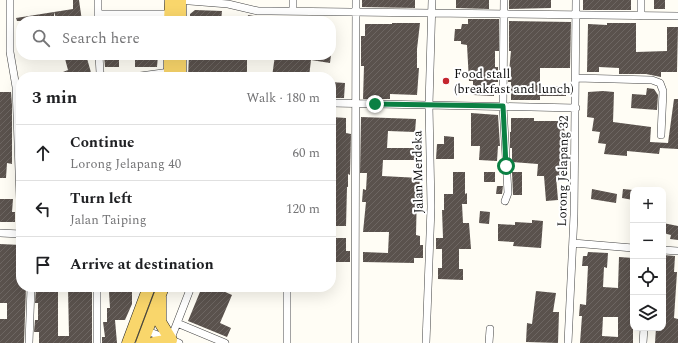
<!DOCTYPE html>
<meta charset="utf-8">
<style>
:root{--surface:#fff;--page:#f2f2f2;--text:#202124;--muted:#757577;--line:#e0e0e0}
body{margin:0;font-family:Spectral,serif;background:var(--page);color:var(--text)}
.controls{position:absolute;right:12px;bottom:12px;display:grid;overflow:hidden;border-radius:8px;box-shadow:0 4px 16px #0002}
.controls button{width:36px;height:36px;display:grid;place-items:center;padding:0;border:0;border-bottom:1px solid var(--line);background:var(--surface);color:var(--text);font:20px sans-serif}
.stop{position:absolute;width:12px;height:12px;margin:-9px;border:3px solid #0b8043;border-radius:50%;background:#fff}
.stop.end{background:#0b8043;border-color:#fff;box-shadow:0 1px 4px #0008}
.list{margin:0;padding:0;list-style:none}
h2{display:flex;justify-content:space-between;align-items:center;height:52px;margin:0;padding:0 16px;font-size:17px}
h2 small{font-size:13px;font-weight:400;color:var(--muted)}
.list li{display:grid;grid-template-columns:26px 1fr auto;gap:12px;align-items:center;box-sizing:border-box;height:56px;padding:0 16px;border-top:1px solid var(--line)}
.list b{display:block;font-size:15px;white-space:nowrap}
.list p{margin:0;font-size:13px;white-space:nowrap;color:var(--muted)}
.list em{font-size:13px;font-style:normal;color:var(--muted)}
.icon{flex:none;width:22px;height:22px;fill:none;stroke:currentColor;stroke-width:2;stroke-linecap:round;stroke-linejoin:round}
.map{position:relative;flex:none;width:678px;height:343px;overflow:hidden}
.search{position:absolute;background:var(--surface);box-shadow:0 4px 16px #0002;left:16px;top:16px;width:320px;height:44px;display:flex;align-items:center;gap:10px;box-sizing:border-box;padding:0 14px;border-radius:16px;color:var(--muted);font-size:15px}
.panel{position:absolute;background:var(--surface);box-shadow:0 4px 16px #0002;left:16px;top:72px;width:320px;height:220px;border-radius:16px}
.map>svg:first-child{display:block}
.building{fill:url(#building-hatch);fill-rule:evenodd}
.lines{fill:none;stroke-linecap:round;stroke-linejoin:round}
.minor-casing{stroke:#444;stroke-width:8}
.primary-casing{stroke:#222;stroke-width:13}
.minor{stroke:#fff;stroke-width:7}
.primary{stroke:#f9d66b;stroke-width:12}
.route{stroke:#0b8043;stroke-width:5}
.poi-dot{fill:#c4262e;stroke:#fff;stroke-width:1.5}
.labels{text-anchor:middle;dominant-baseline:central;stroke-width:4;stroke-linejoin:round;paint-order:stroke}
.poi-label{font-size:13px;fill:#111;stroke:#fff;text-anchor:start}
.street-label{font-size:13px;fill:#111;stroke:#fff}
</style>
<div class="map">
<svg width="678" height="343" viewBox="0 0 678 343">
<defs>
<pattern id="building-hatch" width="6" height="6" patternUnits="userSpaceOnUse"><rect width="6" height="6" fill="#5a524d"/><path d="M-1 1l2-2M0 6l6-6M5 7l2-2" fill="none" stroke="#6d6662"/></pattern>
</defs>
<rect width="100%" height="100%" fill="#fffdf5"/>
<path class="building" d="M73,0h6l3,21h-25l-3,-9 19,-3z
M362,0h53v8l-53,-1z
M456,0h33v9l-33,-1z
M509,0h42v8l-42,1z
M583,0h48v10h-48z
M654,0h11v9h-11z
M195,10l27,1 -1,10h-31v-7z
M54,12v9h-37l-1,-3z
M248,15l6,1v5h-7z
M468,19h31v32h-4v16h3v15h-4v14l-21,-1v-14h-4l-2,-36 -6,-1v-3h-7l1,-12h6l1,-5h6z
M509,21l62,1 -1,46h-30v18h26v10h-26v4h-29v-18h-3l3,-31h-2z
M392,23h28l-3,26v19h2l-2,27 -27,-1v5h-27l1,-33h-3v-30h4v-12h27z
M607,23h29v29l31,-1v-24h11l-1,45h-16v5l-15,-3h-27v-6l-20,-1v5h-12l1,-48 19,1z
M64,55h22l6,21 -28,1 -1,-5 5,-2z
M104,55h15v12h-14z
M135,55h23l-1,12h-22z
M189,55h58v22h-59z
M275,55h56l-1,8 -19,-3 -2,17h-37z
M331,82l14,1 -1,15h-13z
M647,88l7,1 4,6 -1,15 -26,-2 1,-14 14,1z
M603,91l11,1 -1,30 38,5 -1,15 18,1 6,-44h4v50l-18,-1 -1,6 -32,-3v5l-23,-2 2,-10 -8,-1 2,-11 -8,-1 2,-13 -7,-1 1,-25z
M0,92h11l1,13v59l-5,-1 -1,15h-6z
M471,113l27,2 2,31h-2l-1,15 -18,-1 1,-14h-9z
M331,117l15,1v15l5,1 -1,41 -2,-1v13h-1l-1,39h-14z
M361,117l55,2 -1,13 -27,-1 -1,17h32v12h-36l-1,16 38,2 -1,11h-2l-1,46 4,1v9h3v13h-9v5l-51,-1v-10l25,1 1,-21h-26l3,-30h-4l1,-13 3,1 1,-17h-7z
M511,118h23v3h31l-1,14h4l-1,40 -11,1 2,24 -12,1 -2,-25h-7l1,-12 -26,-2v-14h-2v-16h1z
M444,136l10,1v22h-18l1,-15h7z
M453,172h12v22l2,-1v11h-5l1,19h6l2,26h-12v20h4v11l-25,-1v-11h4v-19h-6v-11h7l-1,-28h2v-16h9z
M484,172h11v10h-11z
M512,172h10v23h-9z
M497,186h6l-1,8h-6z
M592,189l25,5 -1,9 -25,-4z
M623,189l10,1v10l-11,-2z
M0,199h13l-1,13h3v10h-15z
M480,211l10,1 -1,12 -10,-1z
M532,220l11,1 -2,27 -28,-2 1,-4 -16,-1v-17l17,1v-3l17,1z
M663,223l15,3v14l-8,-1 1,-4 -8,-2z
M331,238h15v13h4v11h-19z
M0,244l21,1v42h5l-2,56h-24v-24h7v-16h-7z
M588,252l20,1 -1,15 -3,-1 -1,20 15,1 1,-31 14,1v85h-53l2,-27h-3l1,-12 6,1 2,-39h-6l1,-10h4zM603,317h15v20l-16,-1z
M663,255l12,1 -1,16h3l-3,46 4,1v24h-23l1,-15h7z
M36,287h22v49h11l-1,-49h24v56h-53v-11h-5l1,-12h3v-17h-3z
M202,287h12l18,8 -12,28 11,5 -4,9 -39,-16z
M132,291v13l-7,16h-10l2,23h-15v-6h3l-2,-15h4v-14h3l-1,-16z
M536,291l20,2 -3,19h6l-1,31 -32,-1 1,-19 5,1z"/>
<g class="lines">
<defs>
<path id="minor" d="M10,0v52l6,35 5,140
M98,0v21
M177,0l51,4 30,7h13l407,5
M504,0l-1,106 5,87 -3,8
M293,11v-11
M98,14h76
M641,16v-16
M99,55l1,18 3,4
M133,77l37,-5
M576,78l76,2 8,3 3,8 -2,44
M331,103l245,5
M0,233l21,1
M573,243l60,5
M663,250l15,1
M287,287v56
M177,323l48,20
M147,331l32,12
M170,341l21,-54
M29,343l2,-56
M97,343v-56
M355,343l1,-343
M426,343l5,-136 -2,-102 3,-105
M489,343l1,-14
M568,343l6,-128 2,-215
M643,343l1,-15"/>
<path id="primary" d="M170,21l1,-21
M180,21v-21
M180,55v22
M170,77v-22
M128,343l21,-56
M142,343l21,-56
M154,343l17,-3 -11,-18v-25"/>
</defs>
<use href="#minor" class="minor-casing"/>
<use href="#primary" class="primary-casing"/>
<use href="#minor" class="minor"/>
<use href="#primary" class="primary"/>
</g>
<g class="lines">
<path class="route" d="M375,104l128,2 3,60"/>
</g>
<circle class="poi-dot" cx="446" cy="81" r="4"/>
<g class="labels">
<g class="poi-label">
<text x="454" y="74">Food stall<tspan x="454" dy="15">(breakfast and lunch)</tspan></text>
</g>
<g class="street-label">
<text transform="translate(563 171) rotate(-89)">Lorong Jelapang 32</text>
<text transform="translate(418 172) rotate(-91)">Jalan Merdeka</text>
</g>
</g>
</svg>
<div class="controls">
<button>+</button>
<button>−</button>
<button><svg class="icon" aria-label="locate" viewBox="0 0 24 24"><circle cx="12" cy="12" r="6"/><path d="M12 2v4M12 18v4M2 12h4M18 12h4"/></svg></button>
<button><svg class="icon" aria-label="layers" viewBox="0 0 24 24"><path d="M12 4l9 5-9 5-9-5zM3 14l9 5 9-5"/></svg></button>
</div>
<div class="stop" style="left:506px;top:166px"></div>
<div class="stop end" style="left:375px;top:104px"></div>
<div class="search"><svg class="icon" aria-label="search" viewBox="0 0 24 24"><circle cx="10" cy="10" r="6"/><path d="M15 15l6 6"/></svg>Search here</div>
<section class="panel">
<h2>3 min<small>Walk · 180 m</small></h2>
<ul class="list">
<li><svg class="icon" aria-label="ahead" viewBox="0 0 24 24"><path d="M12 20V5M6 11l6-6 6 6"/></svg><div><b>Continue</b><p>Lorong Jelapang 40</p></div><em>60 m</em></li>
<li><svg class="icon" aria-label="left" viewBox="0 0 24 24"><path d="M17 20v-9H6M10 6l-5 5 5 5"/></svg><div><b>Turn left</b><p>Jalan Taiping</p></div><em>120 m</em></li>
<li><svg class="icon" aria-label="arrive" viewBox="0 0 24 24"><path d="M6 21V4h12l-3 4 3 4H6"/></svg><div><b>Arrive at destination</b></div></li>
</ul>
</section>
</div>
